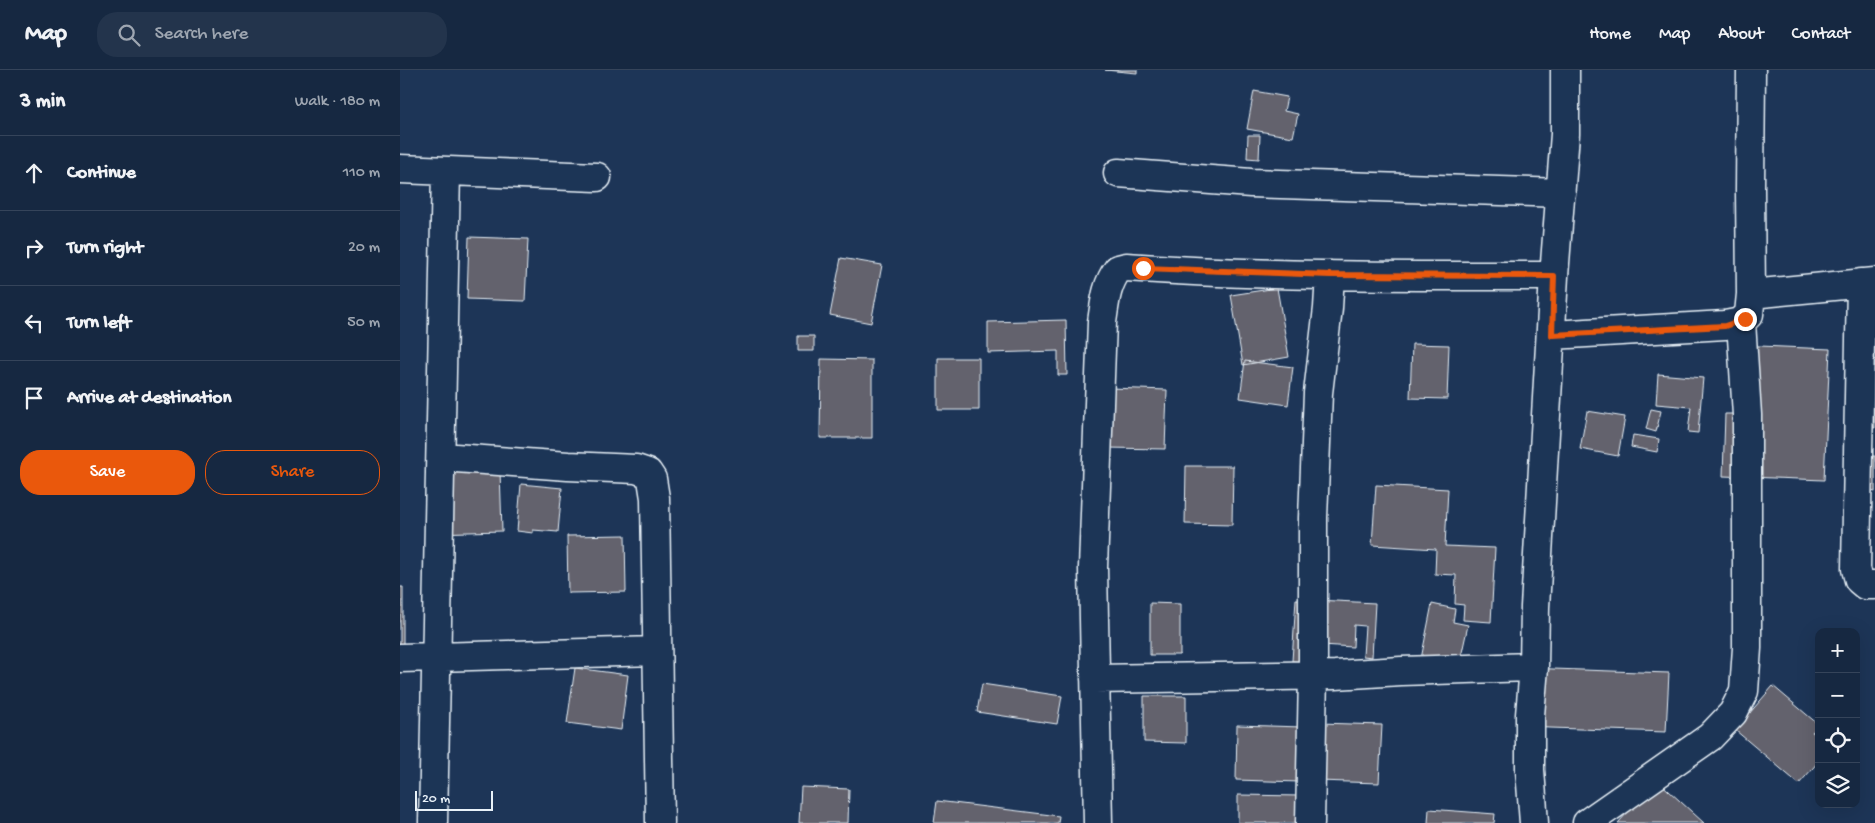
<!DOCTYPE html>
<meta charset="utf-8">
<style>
:root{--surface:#162841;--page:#23344c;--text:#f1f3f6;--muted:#9ea6b1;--line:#35445a;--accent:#ea580c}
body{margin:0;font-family:"Gochi Hand",sans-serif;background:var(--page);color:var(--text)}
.controls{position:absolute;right:15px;bottom:15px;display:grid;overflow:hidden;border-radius:10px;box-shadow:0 5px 20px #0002}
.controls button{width:45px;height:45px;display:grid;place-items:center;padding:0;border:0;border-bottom:1px solid var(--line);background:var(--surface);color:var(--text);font:25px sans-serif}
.scale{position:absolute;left:15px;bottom:12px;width:78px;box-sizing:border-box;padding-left:5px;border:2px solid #e8f1f8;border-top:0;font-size:14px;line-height:18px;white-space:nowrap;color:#e8f1f8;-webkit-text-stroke:4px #1d3557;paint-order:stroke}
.stop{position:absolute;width:15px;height:15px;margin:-11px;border:4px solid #ea580c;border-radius:50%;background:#fff}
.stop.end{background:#ea580c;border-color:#fff;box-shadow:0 1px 5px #0008}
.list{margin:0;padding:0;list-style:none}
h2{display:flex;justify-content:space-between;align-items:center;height:65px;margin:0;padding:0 20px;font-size:21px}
h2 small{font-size:16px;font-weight:400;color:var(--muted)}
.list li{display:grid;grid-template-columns:32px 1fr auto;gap:15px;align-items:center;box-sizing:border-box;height:75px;padding:0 20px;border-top:1px solid var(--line)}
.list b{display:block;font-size:19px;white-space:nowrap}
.list em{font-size:16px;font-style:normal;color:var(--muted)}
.actions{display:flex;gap:10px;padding:15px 20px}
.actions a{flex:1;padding:11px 0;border:1px solid var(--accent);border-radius:20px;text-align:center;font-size:18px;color:var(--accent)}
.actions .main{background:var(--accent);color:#fff}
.icon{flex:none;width:28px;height:28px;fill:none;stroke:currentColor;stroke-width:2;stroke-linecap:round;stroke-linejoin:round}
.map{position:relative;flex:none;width:1475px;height:753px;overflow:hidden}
header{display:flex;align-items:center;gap:30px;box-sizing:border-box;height:70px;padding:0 25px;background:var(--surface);border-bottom:1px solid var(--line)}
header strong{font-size:24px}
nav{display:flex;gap:28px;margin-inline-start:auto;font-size:18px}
.search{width:350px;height:45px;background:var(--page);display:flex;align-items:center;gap:12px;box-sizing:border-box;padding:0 18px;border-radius:20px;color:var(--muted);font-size:19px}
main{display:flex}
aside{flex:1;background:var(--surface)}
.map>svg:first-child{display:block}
.building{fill:#63626d;stroke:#e8f1f8}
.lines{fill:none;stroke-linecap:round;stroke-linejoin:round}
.minor-casing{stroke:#e8f1f8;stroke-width:31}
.minor{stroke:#1d3557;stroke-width:28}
.route{stroke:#ea580c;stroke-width:6}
</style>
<header>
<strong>Map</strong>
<div class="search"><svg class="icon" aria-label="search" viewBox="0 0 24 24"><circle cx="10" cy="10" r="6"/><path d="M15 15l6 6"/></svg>Search here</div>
<nav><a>Home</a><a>Map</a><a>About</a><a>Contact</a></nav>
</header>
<main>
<aside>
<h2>3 min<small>Walk · 180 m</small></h2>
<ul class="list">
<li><svg class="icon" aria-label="ahead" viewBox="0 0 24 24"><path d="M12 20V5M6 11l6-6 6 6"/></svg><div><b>Continue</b></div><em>110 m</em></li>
<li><svg class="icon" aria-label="right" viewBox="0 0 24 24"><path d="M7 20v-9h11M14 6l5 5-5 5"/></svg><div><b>Turn right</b></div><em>20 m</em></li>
<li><svg class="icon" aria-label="left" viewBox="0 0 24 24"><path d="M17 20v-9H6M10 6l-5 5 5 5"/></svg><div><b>Turn left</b></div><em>50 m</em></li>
<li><svg class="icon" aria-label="arrive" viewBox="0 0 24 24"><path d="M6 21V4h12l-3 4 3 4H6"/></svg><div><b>Arrive at destination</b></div></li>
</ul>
<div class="actions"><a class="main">Save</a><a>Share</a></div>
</aside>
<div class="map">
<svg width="1475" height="753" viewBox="0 0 1475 753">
<rect width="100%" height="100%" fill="#1d3557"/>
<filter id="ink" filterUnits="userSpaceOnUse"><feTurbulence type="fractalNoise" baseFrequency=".02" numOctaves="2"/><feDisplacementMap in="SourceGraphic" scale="10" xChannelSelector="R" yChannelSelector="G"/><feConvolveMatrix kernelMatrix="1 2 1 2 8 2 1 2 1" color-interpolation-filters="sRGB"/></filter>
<g filter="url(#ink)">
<path class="building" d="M705,0h32v3z
M854,21l33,6 -3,14 14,3 -5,23 -46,-8z
M848,65h12l-1,24 -12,-1z
M69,167l59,2 -3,62 -58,-2z
M441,188l41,7 -11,58 -41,-8z
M877,218l12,69 -46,8 -12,-70z
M666,250l1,55h-9v-24l-70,2v-31z
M398,266h16v15h-16z
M1475,267v35l-3,-1 -1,-19z
M1012,274l37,1 -2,54 -37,-1z
M1336,275l94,4 -6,131 -101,-4 2,-62h8z
M538,288h41v52h-41z
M421,289l51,1v78h-52z
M845,291l48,6 -5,38 -48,-7z
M1258,304l45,4 -5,55 -10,-1 3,-25 -35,-3z
M710,318l57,2 -2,59 -57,-1z
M1475,321v37l-23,-7 3,-13 19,-1 -1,-8z
M1251,339l10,2 -5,21 -10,-3z
M1187,341l38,6 -7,39 -38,-7z
M1233,365l26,4 -2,13 -26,-5z
M1475,386v36l-20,-5 -2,-30z
M786,396h47l-1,59 -47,-1z
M100,401l2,60 -68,2 -1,-60z
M121,414l41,4 -4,44 -25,-2v3l-16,-2z
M976,415l72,4 -3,57 50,2 -4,74 -28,-2 1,-15 -9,-1 1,-29 -21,-1 1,-25 -64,-4z
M225,465l1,57 -58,1 -1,-57z
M0,517h3v60h-3z
M896,529l79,4 -3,54 -9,-1 2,-30 -11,-1 -1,22 -31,-2 -1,18 -29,-2z
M750,533l30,1v51h-30z
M1032,534l23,5 -2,13 15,3 -9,41 -38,-7z
M175,598l53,7 -7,55 -54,-7z
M1124,598l145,5 -3,59 -144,-5z
M582,614l80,12 -5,28 -80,-12z
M1373,616l46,39 -7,7 7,6v23l-20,23 -64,-54z
M744,626h42v47l-42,-1z
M920,653l62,2 -3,58 -61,-2z
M837,655l65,2 -2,55 -64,-2z
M1257,710l47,43h-86z
M401,717l48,2 -1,34h-49z
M838,725l62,1v27h-62z
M537,731l122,15 -1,7h-124z
M1029,739l66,5 -1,9h-66z"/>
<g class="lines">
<defs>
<path id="minor" d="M0,99l197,8
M718,103l133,10 310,10
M1461,213l-5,286 3,11 6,5h10
M1351,224l124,-12
M1152,265l173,-10 16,-3 8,-8 2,-20 -1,-105 1,-119
M41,387l127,9 68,3 12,4 4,6 3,19 5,325
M0,588l257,-7
M695,609l240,-4 66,-4 133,-4
M33,753l13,-652
M698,753l-5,-255 9,-246c3,-20 4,-37 16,-53l8,-2c142,10 285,9 428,9
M910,753l3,-148v-157l5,-125 10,-85 2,-33
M1134,753l-4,-53v-55l4,-48 1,-60 19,-331 11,-142v-64
M1187,753l123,-86 23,-24 11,-22 3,-43v-233l-6,-93"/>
</defs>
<use href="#minor" class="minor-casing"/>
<use href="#minor" class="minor"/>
</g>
</g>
<g class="lines" filter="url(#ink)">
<path class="route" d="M743,198l187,7 224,1 -2,59 173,-9 20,-7"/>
</g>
</svg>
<div class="controls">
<button>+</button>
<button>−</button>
<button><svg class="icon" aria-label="locate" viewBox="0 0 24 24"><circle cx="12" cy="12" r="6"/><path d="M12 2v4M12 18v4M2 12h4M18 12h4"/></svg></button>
<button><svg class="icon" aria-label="layers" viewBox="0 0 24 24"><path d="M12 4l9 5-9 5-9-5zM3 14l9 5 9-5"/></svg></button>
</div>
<div class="scale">20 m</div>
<div class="stop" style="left:743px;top:198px"></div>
<div class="stop end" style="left:1345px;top:249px"></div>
</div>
</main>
